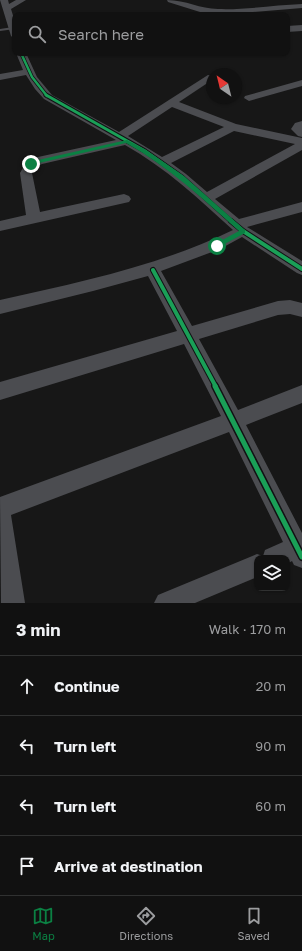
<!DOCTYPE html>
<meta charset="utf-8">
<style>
:root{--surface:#111;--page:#1e1f1f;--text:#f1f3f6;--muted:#9c9d9f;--line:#303131;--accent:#0b8043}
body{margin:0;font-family:"Golos Text",sans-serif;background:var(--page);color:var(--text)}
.controls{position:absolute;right:12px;bottom:12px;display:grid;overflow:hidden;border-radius:8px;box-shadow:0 1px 3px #0004}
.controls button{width:36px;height:36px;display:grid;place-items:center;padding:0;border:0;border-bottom:1px solid var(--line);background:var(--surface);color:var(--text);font:20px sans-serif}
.compass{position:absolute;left:206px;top:68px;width:36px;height:36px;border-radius:50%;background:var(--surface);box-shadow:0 1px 3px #0004;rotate:325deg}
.stop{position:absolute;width:12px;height:12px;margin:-9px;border:3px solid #0b8043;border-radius:50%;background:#fff}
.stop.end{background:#0b8043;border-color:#fff;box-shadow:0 1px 4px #0008}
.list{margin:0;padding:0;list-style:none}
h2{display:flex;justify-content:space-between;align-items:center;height:52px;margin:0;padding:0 16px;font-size:17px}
h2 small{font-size:13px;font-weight:400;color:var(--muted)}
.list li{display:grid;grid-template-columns:26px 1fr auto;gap:12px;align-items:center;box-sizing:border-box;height:60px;padding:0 16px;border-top:1px solid var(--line)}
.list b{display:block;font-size:15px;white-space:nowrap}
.list em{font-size:13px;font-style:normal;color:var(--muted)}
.icon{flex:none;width:22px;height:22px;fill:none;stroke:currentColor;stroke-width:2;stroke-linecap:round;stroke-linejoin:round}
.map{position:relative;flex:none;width:302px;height:603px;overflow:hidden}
.search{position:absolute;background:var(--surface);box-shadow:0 1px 3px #0004;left:12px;right:12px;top:12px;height:44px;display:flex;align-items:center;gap:10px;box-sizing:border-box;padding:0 14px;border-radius:8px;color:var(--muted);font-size:15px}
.sheet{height:292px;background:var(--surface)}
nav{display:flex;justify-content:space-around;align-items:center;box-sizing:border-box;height:56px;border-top:1px solid var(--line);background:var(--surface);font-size:11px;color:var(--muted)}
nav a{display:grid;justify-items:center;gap:2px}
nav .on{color:var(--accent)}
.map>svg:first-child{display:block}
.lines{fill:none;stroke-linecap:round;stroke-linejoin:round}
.lane{fill:#4b4c50;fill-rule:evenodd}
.street{fill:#4b4c50;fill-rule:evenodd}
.cycleway-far3-casing{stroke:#111113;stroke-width:4}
.cycleway-far2-casing{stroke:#111113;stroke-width:5}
.cycleway-far1-casing{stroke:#111113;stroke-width:6}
.cycleway-casing{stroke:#111113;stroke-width:8}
.cycleway-far3{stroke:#1a9f57;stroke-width:2.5}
.cycleway-far2{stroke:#1a9f57;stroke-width:3}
.cycleway-far1{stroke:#1a9f57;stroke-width:4}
.cycleway{stroke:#1a9f57;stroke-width:5}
.route{fill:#0b8043}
</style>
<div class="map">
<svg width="302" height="603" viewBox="0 0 302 603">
<rect width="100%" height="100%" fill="#171717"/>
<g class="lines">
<path class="lane" d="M13,27h2v2l-15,2v-2z"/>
<path class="street" d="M0,0h8l1,4 7,-4h10l-15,9 4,13v17l-4,-3z
M167,0c19,0 33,9 51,9 28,1 57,-4 84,-5v4l-84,7 -18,-3 -32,-10z
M302,25v6l-15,1v-6z
M16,53h10l11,24 15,18 67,37 89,-57 4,1v4l-33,22 57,22 66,14v12l-87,49 24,20 63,-17v10l-55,15 55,34v14l-5,-2 -55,-36 -22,12 -59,22 31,55 86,-25 12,-1 12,3v14l-12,-3 -12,1 -79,24 39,71 64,-25v18l-56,22 56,108v35l-8,-3 -2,-4 -5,3v-6h-30v19l-62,26h-41l4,-8 99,-41 6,2 2,-6 18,-8 -54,-110 -218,83 14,88h-24l-1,-106 221,-81 -37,-72 -184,56v-18l177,-51 -29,-55 -55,15 -93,23v-14c80,-18 159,-34 233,-70 -34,-31 -67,-62 -108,-85l-83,19 -6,3 -4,6 8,39 84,-18 5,2 2,3 -2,3 -129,29v-10l26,-6 -6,-42 7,-12 11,-4 78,-17 -72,-41 -9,-10 -9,-14 -26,5v-6l23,-4zM172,107l52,20 -62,30 -34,-21zM234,131l61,13 -88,48 -21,-18 -15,-11z
M302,80v6l-53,15 -5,-3 1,-2z
M302,121v16l-4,-1 -7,-7 4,-6z"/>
<defs>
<path id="cycleway-far3" d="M21,53l11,24 15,19"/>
<path id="cycleway-far2" d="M46,95l99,56 37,26 50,45"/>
<path id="cycleway-far1" d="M231,221l12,10 59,38
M153,270l63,117"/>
<path id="cycleway" d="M215,386l87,171"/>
</defs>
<use href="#cycleway-far3" class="cycleway-far3-casing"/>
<use href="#cycleway-far2" class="cycleway-far2-casing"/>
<use href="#cycleway-far1" class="cycleway-far1-casing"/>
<use href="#cycleway" class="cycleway-casing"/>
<use href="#cycleway-far3" class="cycleway-far3"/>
<use href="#cycleway-far2" class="cycleway-far2"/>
<use href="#cycleway-far1" class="cycleway-far1"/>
<use href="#cycleway" class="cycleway"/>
</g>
<path class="route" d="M127,140l19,10 38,26 61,54v3l-26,14h-4v-3l24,-13c-36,-32 -70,-64 -113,-88l-87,20 -8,3 -3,-2 10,-4z"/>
</svg>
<div class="controls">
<button><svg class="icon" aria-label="layers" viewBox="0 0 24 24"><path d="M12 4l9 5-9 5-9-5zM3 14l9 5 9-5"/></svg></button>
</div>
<svg class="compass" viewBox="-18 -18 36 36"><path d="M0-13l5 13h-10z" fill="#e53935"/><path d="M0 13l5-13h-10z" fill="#9c9d9f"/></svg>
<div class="stop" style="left:217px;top:246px"></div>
<div class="stop end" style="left:31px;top:164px"></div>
<div class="search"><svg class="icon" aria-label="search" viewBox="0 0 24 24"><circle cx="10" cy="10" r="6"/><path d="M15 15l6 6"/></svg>Search here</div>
</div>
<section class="sheet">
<h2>3 min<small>Walk · 170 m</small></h2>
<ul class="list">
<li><svg class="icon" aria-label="ahead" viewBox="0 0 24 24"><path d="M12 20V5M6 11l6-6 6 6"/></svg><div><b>Continue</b></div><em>20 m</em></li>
<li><svg class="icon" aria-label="left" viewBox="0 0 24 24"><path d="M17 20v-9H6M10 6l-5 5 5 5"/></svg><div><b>Turn left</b></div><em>90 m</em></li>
<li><svg class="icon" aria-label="left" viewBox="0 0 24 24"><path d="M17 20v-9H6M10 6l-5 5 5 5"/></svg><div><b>Turn left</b></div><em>60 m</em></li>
<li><svg class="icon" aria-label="arrive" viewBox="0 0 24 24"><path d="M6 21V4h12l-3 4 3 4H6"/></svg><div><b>Arrive at destination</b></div></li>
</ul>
</section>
<nav>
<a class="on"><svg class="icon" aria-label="map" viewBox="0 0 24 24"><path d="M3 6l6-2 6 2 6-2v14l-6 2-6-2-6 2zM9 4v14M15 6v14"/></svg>Map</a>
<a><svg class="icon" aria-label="directions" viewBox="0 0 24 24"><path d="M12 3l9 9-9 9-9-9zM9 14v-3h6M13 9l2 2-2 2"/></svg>Directions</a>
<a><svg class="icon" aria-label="saved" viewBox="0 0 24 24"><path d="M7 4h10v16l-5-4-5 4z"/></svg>Saved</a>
</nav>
